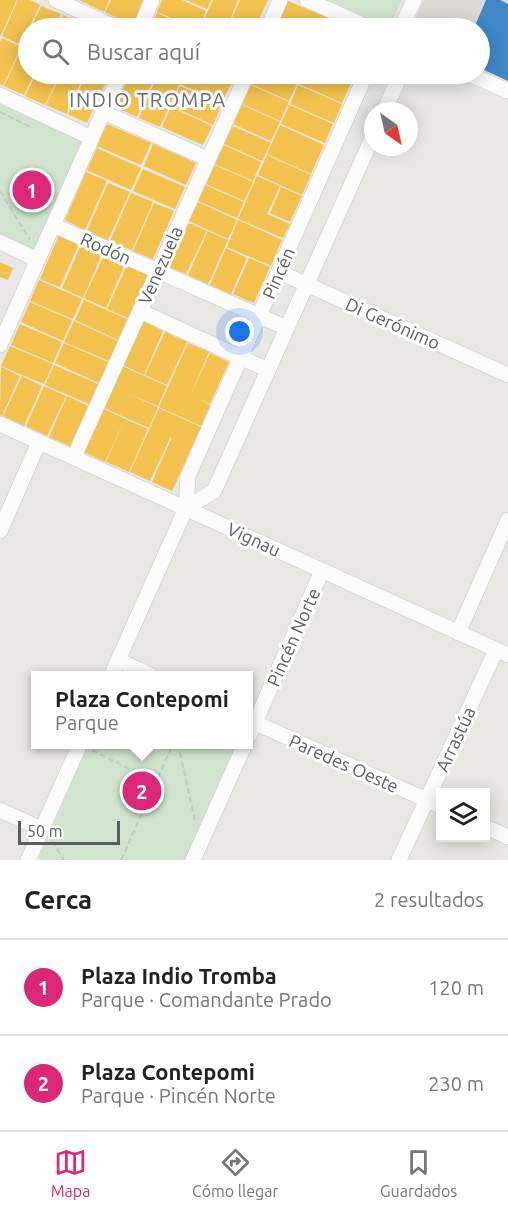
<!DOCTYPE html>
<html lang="es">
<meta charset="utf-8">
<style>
:root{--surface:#fff;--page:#f6f6f6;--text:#222;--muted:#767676;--line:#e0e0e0;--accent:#db2777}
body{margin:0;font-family:Ubuntu,sans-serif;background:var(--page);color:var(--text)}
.controls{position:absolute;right:18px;bottom:18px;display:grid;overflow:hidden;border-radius:0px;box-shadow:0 3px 15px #0003}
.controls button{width:54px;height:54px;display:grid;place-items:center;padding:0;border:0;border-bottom:2px solid var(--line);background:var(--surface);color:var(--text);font:30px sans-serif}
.compass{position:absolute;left:364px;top:102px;width:54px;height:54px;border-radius:50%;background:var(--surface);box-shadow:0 3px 15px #0003;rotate:146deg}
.scale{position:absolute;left:18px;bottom:15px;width:102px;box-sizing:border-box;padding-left:6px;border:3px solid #595c60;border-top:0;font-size:16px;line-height:21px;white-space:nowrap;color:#595c60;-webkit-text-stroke:4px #fff;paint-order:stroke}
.you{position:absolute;left:240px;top:332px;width:21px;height:21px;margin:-15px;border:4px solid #fff;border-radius:50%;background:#1a73e8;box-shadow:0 0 0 9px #1a73e833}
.badge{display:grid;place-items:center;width:39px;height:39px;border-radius:50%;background:var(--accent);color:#fff;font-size:20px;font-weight:700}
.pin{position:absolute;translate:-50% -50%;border:3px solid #fff;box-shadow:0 2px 6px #0006}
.popup{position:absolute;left:31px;top:671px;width:222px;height:78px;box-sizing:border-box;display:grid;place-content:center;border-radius:0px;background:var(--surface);filter:drop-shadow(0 2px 4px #0005);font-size:20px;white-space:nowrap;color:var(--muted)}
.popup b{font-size:22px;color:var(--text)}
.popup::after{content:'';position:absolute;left:50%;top:100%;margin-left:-12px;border:12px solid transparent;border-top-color:var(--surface)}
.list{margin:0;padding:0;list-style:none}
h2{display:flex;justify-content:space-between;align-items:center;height:78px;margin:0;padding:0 24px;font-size:26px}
h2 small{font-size:20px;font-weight:400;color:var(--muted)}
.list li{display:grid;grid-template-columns:39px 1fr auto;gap:18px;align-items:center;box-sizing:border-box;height:96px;padding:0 24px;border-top:2px solid var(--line)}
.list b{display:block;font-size:22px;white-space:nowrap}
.list p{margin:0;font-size:20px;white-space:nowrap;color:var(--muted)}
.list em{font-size:20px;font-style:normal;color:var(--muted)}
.icon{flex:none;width:33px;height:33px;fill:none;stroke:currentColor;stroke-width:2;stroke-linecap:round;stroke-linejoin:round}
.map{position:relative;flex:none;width:508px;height:860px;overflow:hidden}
.search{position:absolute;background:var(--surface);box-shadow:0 3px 15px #0003;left:18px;right:18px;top:18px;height:66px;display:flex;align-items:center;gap:15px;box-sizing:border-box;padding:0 21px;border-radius:33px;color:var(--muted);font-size:22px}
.sheet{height:270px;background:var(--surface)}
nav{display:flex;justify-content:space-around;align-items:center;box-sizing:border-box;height:84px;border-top:2px solid var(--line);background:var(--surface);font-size:16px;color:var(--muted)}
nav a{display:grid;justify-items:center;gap:3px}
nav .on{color:var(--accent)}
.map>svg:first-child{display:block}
.education{fill:#dcd9d2}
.green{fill:#d1e5ce}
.homes{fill:#f2c14e}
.schools{fill:#3f88c5}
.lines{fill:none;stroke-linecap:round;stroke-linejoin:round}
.minor-casing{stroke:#c4c4c4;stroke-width:16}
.path{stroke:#c4c9c5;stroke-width:2;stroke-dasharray:6 3;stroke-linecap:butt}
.minor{stroke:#fcfbfb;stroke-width:15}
.labels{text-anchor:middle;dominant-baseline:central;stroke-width:6;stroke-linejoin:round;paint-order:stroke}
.street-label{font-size:18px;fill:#595c60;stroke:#fff}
.neighbourhood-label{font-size:20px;letter-spacing:1.5px;fill:#6a6e72;stroke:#fff}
</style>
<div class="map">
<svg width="508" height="860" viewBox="0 0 508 860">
<rect width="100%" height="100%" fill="#e8e7e3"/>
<path class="education" d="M424,0h84v81l-28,-13v-40h-68z"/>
<path class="green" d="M328,0h74l-13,28z
M0,104l85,39 -50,110 -35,-16z
M88,745h148l-50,115h-148z"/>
<path class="homes" d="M0,0h17l-17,37z
M18,0h12l10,5 -19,40 -19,-9z
M79,0h30l-5,12z
M111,0h32l-10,25 -28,-13z
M162,0h20l24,11 -3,7 4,2 -4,8h-7l-39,-16z
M186,0h25l-4,9z
M213,0h25l-11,27 -22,-10z
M240,0h28l-13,28 -27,-1z
M288,1l45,19 -3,8h-38l-14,-5z
M41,6l20,8 -7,14h-23z
M157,13l36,15h-43z
M63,15l19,9 -2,4h-23z
M209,20l19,8h-23z
M335,21l16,7h-20z
M2,38l19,9 -18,39 -3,-2v-42z
M22,47l6,3v24h6l-10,21 -20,-9z
M36,74h24l-15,31 -20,-9z
M61,74l23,1 -17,39 -21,-9z
M85,74h25l-5,9z
M130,74h26l-19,43 -22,-10z
M158,74h14l10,4 -22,49 -21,-9z
M185,74h26l21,8 -10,21 -42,-19z
M214,74h22l-4,7z
M256,74h23l19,8 -9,19 -38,-17z
M282,74h19l-3,6z
M303,74h42l9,3 -12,26 -43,-19z
M86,75l19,9 -18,39 -19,-9z
M251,85l38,17 -9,19 -38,-17z
M298,85l44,19 -8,19 -44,-19z
M180,86l42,18 -9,21 -42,-19z
M242,105l38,17 -9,19 -38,-17z
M289,105l44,19 -8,19 -44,-19z
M171,107l41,19 -9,19 -41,-18z
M107,124l44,19 -10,22 -44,-19z
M280,125l44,20 -13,29 -44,-20z
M233,126l38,17 -9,18 -38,-17z
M153,144l43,19 -10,22 -42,-19z
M224,145l37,17 -8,19 -38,-17z
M97,148l44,20 -10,22 -44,-20z
M267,155l44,20 -9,20 -44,-20z
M215,165l38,17 -9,19 -38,-17z
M143,169l42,18 -10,22 -42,-18z
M86,172l21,9 -22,49 -20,-10z
M257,176l23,10 -13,28 23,10 -7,14 -45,-19z
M108,183l22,9 -22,48 -21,-9z
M205,185l39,17 -7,16 -39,-17z
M281,187l21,9 -12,26 -20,-9z
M131,193l22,9 -21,48 -22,-9z
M198,202l39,18 -9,19 -39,-18z
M154,203l20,8 -21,48 -20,-8z
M238,220l44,20 -11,26 -44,-19z
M189,223l18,8 -21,43 -17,-7z
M208,231l20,9 -20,44 -20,-9z
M59,235l20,9 -19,43 -20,-8z
M81,245l21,9 -19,44 -21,-10z
M226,248l21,10 -16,36 -21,-9z
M104,255l21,9 -19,44 -22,-10z
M249,258l21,9 -16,36 -21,-9z
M0,262l13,6 -5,12 -8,-3z
M127,265l21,9 -20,44 -21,-9z
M39,280l43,19 -9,20 -43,-18z
M84,300l43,19 -9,21 -43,-20z
M30,302l42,18 -9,21 -42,-19z
M74,321l44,20 -9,20 -45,-19z
M143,321l20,10 -19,44 -21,-10z
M20,324l42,18 -9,21 -42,-18z
M165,332l22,10 -20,43 -22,-10z
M64,343l44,19 -9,21 -44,-20z
M188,343l21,9 -19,44 20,-43 19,9 -19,42 -13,-6 13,7 -9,21 -42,-19z
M10,346l43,18 -9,20 -43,-18z
M54,365l44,19 -9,20 -44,-19z
M122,366l45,20 -9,20 -32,-13 32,14 -9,21 -45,-20z
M1,367l19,9 -18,40 -2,-1z
M22,376l20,10 -18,40 -21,-10z
M44,386l22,10 -19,40 -21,-10z
M67,396l21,10 -18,40 -21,-9z
M159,408l42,19 -29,64 -20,-9 19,-43 10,3 -11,-4 -20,43 -20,-9z
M104,409l21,10 -20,43 -21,-10z
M125,419l23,10 -19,43 -23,-10z"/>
<path class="schools" d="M486,0h14l8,4v77l-28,-13v-40h-6z"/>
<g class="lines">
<defs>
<path id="minor" d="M56,0l61,28
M307,0l63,28
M140,28l12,-28
M268,28l12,-28
M401,28l13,-28
M469,74l39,17
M0,95l92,43
M384,111l17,-37
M103,112l105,47
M53,225l234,103
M0,242l38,18
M279,272l229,103
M140,311l128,59
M0,345l120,-271
M0,424l508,231
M74,457l173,-383
M186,508l28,-17 159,-355
M0,531l39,-89
M458,633l50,-113
M118,660l34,16
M111,676l75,-168 2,-32 178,-402
M249,720l191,86
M249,736l73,-165
M0,810l42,19
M486,827l22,10
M28,860l52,-116
M193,860l52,-116
M399,860l97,-210"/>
</defs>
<use href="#minor" class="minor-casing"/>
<path class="path" d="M0,112l33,16
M0,191l30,49
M178,744l17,77
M92,750l64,32
M52,841l12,19
M121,860l52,-116"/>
<use href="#minor" class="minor"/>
</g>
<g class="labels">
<g class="street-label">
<text transform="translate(106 248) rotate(24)">Rodón</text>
<text transform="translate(160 265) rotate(-66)">Venezuela</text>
<text transform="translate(278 273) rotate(-66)">Pincén</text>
<text transform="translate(393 323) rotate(24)">Di Gerónimo</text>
<text transform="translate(254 539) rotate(25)">Vignau</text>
<text transform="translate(293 637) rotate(-66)">Pincén Norte</text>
<text transform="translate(455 739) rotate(-65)">Arrastúa</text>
<text transform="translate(344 763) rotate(24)">Paredes Oeste</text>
</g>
<g class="neighbourhood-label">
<text x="148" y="99">INDIO TROMPA</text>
</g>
</g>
</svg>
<div class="controls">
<button><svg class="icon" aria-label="layers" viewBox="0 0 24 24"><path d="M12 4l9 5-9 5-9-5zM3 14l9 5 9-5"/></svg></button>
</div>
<svg class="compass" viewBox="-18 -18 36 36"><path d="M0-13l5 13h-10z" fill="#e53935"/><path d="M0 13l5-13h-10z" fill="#767676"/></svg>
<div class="scale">50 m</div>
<div class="you"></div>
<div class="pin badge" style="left:32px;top:190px">1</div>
<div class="pin badge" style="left:142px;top:791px">2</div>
<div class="popup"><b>Plaza Contepomi</b>Parque</div>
<div class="search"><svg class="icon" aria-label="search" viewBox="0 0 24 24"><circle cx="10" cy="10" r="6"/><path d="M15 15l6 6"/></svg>Buscar aquí</div>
</div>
<section class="sheet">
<h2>Cerca<small>2 resultados</small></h2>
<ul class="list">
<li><span class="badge">1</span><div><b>Plaza Indio Tromba</b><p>Parque · Comandante Prado</p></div><em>120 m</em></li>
<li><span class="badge">2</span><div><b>Plaza Contepomi</b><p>Parque · Pincén Norte</p></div><em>230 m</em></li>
</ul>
</section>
<nav>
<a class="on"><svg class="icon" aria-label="map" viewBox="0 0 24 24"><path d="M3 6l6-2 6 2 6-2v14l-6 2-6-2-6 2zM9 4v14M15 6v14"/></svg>Mapa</a>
<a><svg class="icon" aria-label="directions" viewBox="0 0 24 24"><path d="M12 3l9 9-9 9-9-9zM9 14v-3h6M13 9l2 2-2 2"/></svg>Cómo llegar</a>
<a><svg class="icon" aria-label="saved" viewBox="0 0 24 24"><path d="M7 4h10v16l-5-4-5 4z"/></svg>Guardados</a>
</nav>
